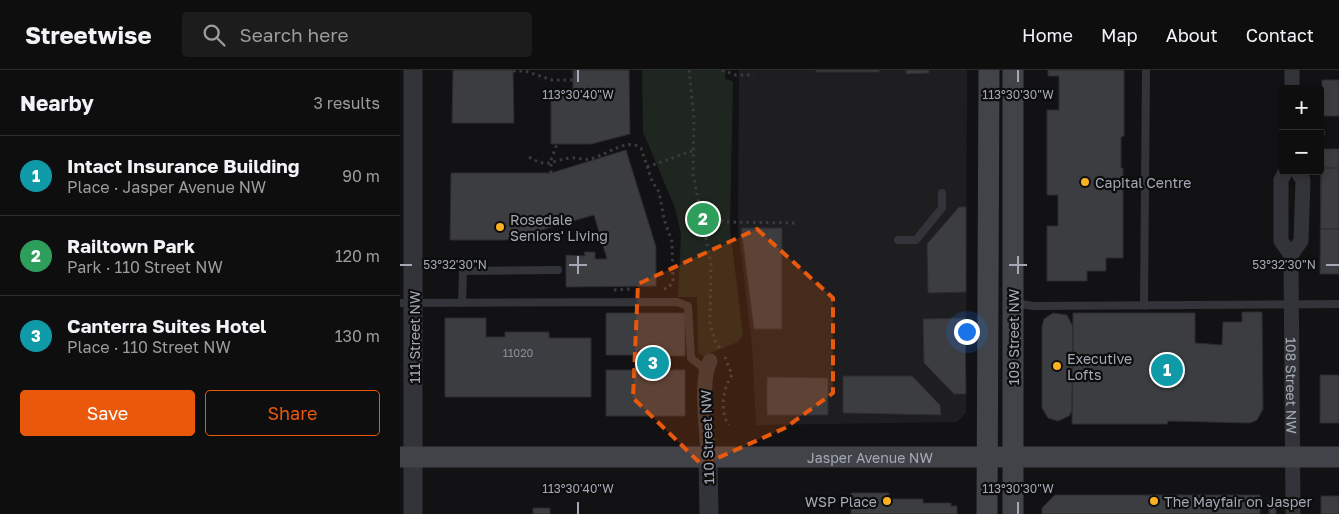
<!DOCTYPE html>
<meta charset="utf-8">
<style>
:root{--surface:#0e0e0f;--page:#1c1c1d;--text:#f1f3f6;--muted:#9b9c9e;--line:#2e2e2f;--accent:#ea580c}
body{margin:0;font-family:"Golos Text",sans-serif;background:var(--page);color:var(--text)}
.controls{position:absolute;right:15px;top:15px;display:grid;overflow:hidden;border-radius:5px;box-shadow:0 2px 8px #0003}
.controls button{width:45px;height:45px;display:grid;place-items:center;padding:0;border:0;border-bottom:1px solid var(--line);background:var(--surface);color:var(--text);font:25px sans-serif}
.you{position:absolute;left:566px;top:261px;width:18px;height:18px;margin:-12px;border:4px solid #fff;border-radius:50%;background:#1a73e8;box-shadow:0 0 0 8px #1a73e833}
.badge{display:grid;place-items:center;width:32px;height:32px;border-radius:50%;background:var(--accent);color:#fff;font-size:16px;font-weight:700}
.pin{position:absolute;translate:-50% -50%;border:2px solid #fff;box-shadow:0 1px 5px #0006}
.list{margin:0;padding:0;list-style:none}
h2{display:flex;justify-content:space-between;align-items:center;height:65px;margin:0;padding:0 20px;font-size:21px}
h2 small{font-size:16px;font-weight:400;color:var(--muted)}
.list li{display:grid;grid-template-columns:32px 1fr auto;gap:15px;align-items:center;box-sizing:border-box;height:80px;padding:0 20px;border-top:1px solid var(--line)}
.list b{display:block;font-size:19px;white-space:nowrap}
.list p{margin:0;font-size:16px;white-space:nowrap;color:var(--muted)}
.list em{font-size:16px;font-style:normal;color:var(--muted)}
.actions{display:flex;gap:10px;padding:15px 20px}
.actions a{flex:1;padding:11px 0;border:1px solid var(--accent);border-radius:5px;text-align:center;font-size:18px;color:var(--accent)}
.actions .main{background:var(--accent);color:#fff}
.icon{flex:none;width:28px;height:28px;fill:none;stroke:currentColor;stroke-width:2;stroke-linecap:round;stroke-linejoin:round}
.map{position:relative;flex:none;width:939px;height:444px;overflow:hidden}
header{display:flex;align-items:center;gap:30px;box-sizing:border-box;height:70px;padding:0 25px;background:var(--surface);border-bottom:1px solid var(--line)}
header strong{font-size:24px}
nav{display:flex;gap:28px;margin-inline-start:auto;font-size:18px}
.search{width:350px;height:45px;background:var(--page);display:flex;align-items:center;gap:12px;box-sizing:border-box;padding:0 18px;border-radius:5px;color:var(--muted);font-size:19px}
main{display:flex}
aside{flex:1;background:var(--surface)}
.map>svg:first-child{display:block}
.built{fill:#1e1e21}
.green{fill:#1e261f}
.building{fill:#3c3d41;stroke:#2c2c30}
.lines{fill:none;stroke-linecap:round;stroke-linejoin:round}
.path{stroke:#393b40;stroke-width:3;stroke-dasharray:2.5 4;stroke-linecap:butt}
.service{stroke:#333439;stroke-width:8}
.minor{stroke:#333439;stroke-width:15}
.tertiary{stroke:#333439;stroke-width:19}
.secondary{stroke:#414349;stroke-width:21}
.marked{fill:#e8590c;fill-opacity:0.2;stroke:#e8590c;stroke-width:4;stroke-dasharray:10 6;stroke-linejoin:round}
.ticks{fill:none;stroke:#a2a8b5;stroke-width:2}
.poi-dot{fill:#fbb122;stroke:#0d0d0e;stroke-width:2}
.labels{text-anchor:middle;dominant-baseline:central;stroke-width:4.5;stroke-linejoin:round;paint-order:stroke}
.number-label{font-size:11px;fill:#888d98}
.poi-label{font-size:14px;fill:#a2a8b5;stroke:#0d0d0e;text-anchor:start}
.street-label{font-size:14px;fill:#a2a8b5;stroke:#0d0d0e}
.ticks-label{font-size:12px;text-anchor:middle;fill:#a2a8b5;stroke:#0d0d0e;stroke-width:4.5;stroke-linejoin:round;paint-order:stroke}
</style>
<header>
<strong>Streetwise</strong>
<div class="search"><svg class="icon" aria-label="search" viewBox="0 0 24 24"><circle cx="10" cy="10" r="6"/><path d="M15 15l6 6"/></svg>Search here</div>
<nav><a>Home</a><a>Map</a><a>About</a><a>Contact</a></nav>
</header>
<main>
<aside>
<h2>Nearby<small>3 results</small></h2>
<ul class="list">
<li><span class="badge" style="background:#0f9aa8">1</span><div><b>Intact Insurance Building</b><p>Place · Jasper Avenue NW</p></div><em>90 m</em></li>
<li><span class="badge" style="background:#2e9e5b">2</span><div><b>Railtown Park</b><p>Park · 110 Street NW</p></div><em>120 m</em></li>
<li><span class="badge" style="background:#0f9aa8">3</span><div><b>Canterra Suites Hotel</b><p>Place · 110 Street NW</p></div><em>130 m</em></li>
</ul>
<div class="actions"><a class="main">Save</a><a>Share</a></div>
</aside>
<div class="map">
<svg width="939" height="444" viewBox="0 0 939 444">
<rect width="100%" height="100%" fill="#121214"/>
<path class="built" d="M339,0h228l-1,343 -9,9 -201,3 -4,-80 -14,-116z"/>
<path class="green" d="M242,0h86h-2l-1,9 8,2 -3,148 13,106 -5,7 -35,14 -5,-3 -1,-56h-19l3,-63 -6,-26 -32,-76z"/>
<path class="building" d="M53,0h60l1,53h-62z
M173,0h56l1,64 -39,10h-40v-54h22z
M416,0h63v2h-63z
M506,0h23v3l-23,1z
M648,0h76v66l-3,1v31h2v90h-17v13h-19v10h-40v-55h11v-31h-11v-85h12v-34h-11z
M922,10h17v36h-18z
M921,79h18v125h-19z
M226,80l30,97v39l-90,1v-32l19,1 -1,-4h11v7h12l-13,-44 -88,25h-56l1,-67h100z
M921,98h18v61h-18z
M559,137h7v85l-38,1 -1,-49z
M341,158h41v101h-28z
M842,242h20l1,97 -6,11 -7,3 -82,-2 -1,3h-95l1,-111h122v30l27,2 1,-23h19z
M206,243h79v43h-24v14h24v46h-79v-46h39v-15h-39z
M653,243l14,2 6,12 -1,84 -3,5 -11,5 -10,-3 -6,-10v-82l2,-7z
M45,248h41v19h19v-5h44v6h42v59h-146z
M565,248l1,76h-12l-30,-31 -1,-44z
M920,305h19v48h-19z
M443,306h69l28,29 1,10 -98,-2z
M367,307l61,1v37h-61z
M451,423h38v6h34v4h28v3h6v8h-106z
M655,425h205v19h-218v-6z
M921,426h18v18h-18z
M869,431h7v13h-7z
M133,438h17v6h-17z"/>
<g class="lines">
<path class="path" d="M289,0l5,48 -1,56 18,90 -1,60 5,17 6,9
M322,0l14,5h18
M113,1h12l27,9h21
M129,87c19,12 22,3 41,1 6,-1 13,2 20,1 16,-3 36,-22 51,-11l11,33 7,11 5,27 8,23 1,40 -5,6 -4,1
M247,97l45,-16
M151,103v-13l6,-16
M302,145l24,7 70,1
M214,220l16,-1
M325,287l7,18c-9,13 -13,37 -3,50
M873,444l5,-13"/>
<path class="service" d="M920,63h1
M498,170h18l26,-32v-15
M0,233l277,-1 11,4 3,52 15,12
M62,233l1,-32 95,-1
M614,233l19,3 306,-2
M744,236l2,-236"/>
<g class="minor">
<path d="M892,19v-19"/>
<path id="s1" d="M886,101l-5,9v61l10,14 2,259"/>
<path d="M891,185l10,-14 2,-61 -6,-9"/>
<path d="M308,388c0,-26 -9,-76 2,-97"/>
</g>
<path class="tertiary" d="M13,0v444
M308,388l1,56"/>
<g class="secondary">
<path id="s2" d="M0,387h939"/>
<path d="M587,444l2,-444"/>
<path d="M613,444v-444"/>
</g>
</g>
<path class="marked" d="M357,159l76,69v95l-48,35 -83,37 -69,-67 5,-114z"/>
<path class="ticks" d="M178,0v12M618,0v12M178,186v18M618,186v18M0,195h12M169,195h18M609,195h18M926,195h13M178,432v12M618,432v12"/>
<g class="poi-dot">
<circle cx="685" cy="112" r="5"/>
<circle cx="100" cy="157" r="5"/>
<circle cx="657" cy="296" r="5"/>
<circle cx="487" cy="431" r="5"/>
<circle cx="754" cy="431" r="5"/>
</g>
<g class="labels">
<g class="number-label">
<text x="118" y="282">11020</text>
</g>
<g class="poi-label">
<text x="695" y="112">Capital Centre</text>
<text x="110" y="149">Rosedale<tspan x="110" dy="16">Seniors' Living</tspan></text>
<text x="667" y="288">Executive<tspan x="667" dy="16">Lofts</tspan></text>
<text x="477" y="431" text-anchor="end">WSP Place</text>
<text x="764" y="431">The Mayfair on Jasper</text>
</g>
<g class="street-label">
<text transform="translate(14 267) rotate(-90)">111 Street NW</text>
<text transform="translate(613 267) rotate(-90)">109 Street NW</text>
<text stroke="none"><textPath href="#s1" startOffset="219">108 Street NW</textPath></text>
<text transform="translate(307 367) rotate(-92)">110 Street NW</text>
<text stroke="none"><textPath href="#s2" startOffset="470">Jasper Avenue NW</textPath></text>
</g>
</g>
<g class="ticks-label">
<text x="178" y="29">113°30'40"W</text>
<text x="618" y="29">113°30'30"W</text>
<text x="55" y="199">53°32'30"N</text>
<text x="884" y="199">53°32'30"N</text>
<text x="178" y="423">113°30'40"W</text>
<text x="618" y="423">113°30'30"W</text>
</g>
</svg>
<div class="controls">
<button>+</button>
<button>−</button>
</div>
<div class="you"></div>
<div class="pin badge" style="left:767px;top:300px;background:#0f9aa8">1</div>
<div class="pin badge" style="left:303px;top:149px;background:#2e9e5b">2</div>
<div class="pin badge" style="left:253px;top:293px;background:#0f9aa8">3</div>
</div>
</main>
